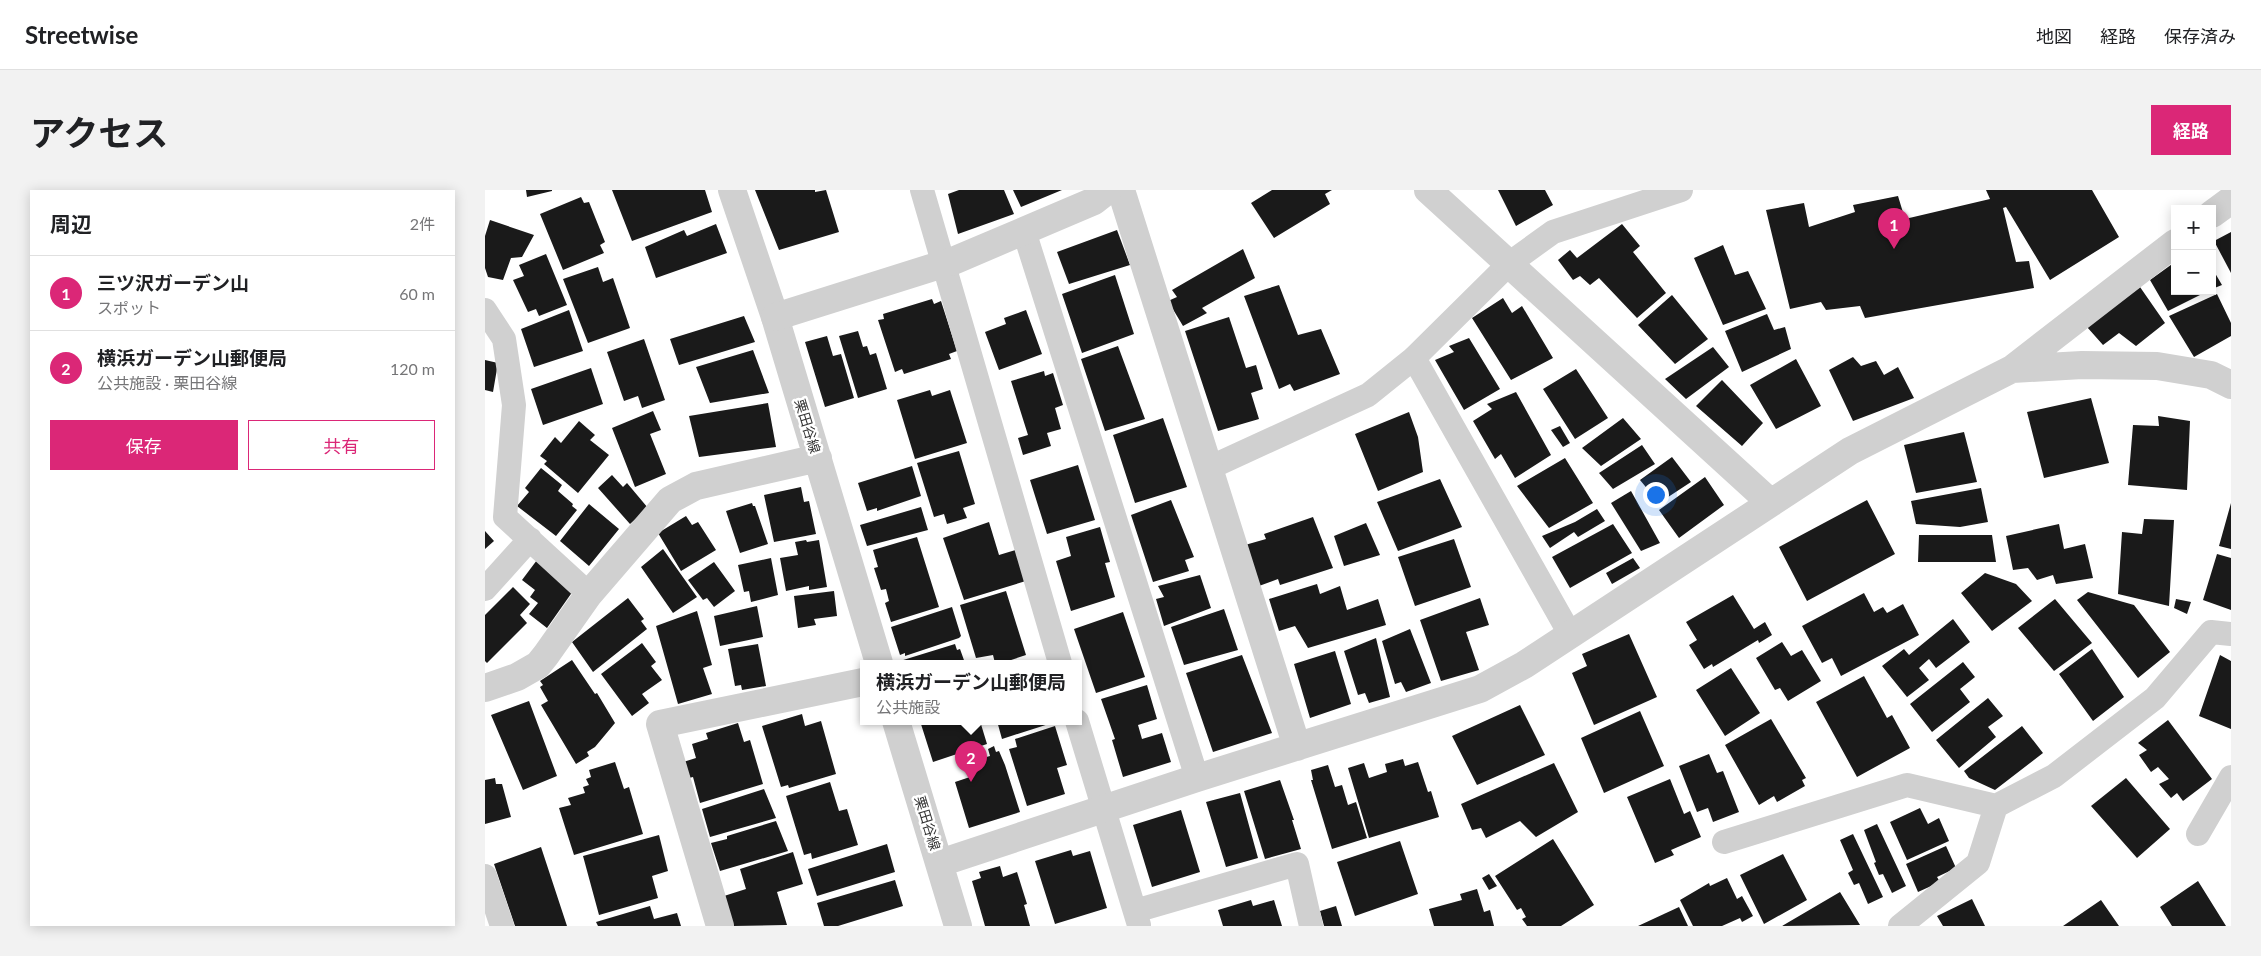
<!DOCTYPE html>
<html lang="ja">
<meta charset="utf-8">
<style>
:root{--surface:#fff;--page:#f2f2f2;--text:#202124;--muted:#757577;--line:#e0e0e0;--accent:#db2777}
body{margin:0;font-family:Lato,"Noto Sans JP",sans-serif;background:var(--page);color:var(--text)}
.controls{position:absolute;right:15px;top:15px;display:grid;overflow:hidden;border-radius:0px;box-shadow:0 2px 12px #0003}
.controls button{width:45px;height:45px;display:grid;place-items:center;padding:0;border:0;border-bottom:1px solid var(--line);background:var(--surface);color:var(--text);font:25px sans-serif}
.you{position:absolute;left:1170px;top:304px;width:18px;height:18px;margin:-12px;border:4px solid #fff;border-radius:50%;background:#1a73e8;box-shadow:0 0 0 8px #1a73e833}
.badge{display:grid;place-items:center;width:32px;height:32px;border-radius:50%;background:var(--accent);color:#fff;font-size:16px;font-weight:700}
.pin{position:absolute;translate:-50% -41px;filter:drop-shadow(0 1px 2px #0008)}
.pin::after{content:'';position:absolute;top:26px;width:18px;height:15px;background:inherit;clip-path:polygon(0 0,100% 0,50% 100%)}
.popup{position:absolute;left:375px;top:470px;width:222px;height:65px;box-sizing:border-box;display:grid;place-content:center;border-radius:0px;background:var(--surface);filter:drop-shadow(0 1px 4px #0005);font-size:16px;white-space:nowrap;color:var(--muted)}
.popup b{font-size:19px;color:var(--text)}
.popup::after{content:'';position:absolute;left:50%;top:100%;margin-left:-10px;border:10px solid transparent;border-top-color:var(--surface)}
.list{margin:0;padding:0;list-style:none}
h2{display:flex;justify-content:space-between;align-items:center;height:65px;margin:0;padding:0 20px;font-size:21px}
h2 small{font-size:16px;font-weight:400;color:var(--muted)}
.list li{display:grid;grid-template-columns:32px 1fr auto;gap:15px;align-items:center;box-sizing:border-box;height:75px;padding:0 20px;border-top:1px solid var(--line)}
.list b{display:block;font-size:19px;white-space:nowrap}
.list p{margin:0;font-size:16px;white-space:nowrap;color:var(--muted)}
.list em{font-size:16px;font-style:normal;color:var(--muted)}
.actions{display:flex;gap:10px;padding:15px 20px}
.actions a{flex:1;padding:11px 0;border:1px solid var(--accent);border-radius:0px;text-align:center;font-size:18px;color:var(--accent)}
.actions .main{background:var(--accent);color:#fff}
.map{position:relative;flex:none;width:1746px;height:736px;overflow:hidden;border-radius:0px}
header{display:flex;align-items:center;gap:30px;box-sizing:border-box;height:70px;padding:0 25px;background:var(--surface);border-bottom:1px solid var(--line)}
header strong{font-size:24px}
nav{display:flex;gap:28px;margin-inline-start:auto;font-size:18px}
.intro{display:flex;align-items:center;justify-content:space-between;box-sizing:border-box;height:120px;padding:0 30px}
h1{margin:0;font-size:35px}
.button{padding:12px 22px;border-radius:0px;background:var(--accent);color:#fff;font-size:18px;font-weight:700}
main{display:flex;gap:30px;padding:0 30px}
aside{flex:1;background:var(--surface);border-radius:0px;box-shadow:0 2px 12px #0003}
.map>svg:first-child{display:block}
.building{fill:#1a1a1a}
.lines{fill:none;stroke-linecap:round;stroke-linejoin:round}
.service{stroke:#d0d0d0;stroke-width:24}
.minor{stroke:#d0d0d0;stroke-width:28}
.tertiary{stroke:#d0d0d0;stroke-width:28}
.labels{text-anchor:middle;dominant-baseline:central;stroke-width:5;stroke-linejoin:round;paint-order:stroke}
.street-label{font-size:14px;fill:#333;stroke:#fff}
</style>
<header>
<strong>Streetwise</strong>
<nav><a>地図</a><a>経路</a><a>保存済み</a></nav>
</header>
<div class="intro"><h1>アクセス</h1><a class="button">経路</a></div>
<main>
<aside>
<h2>周辺<small>2件</small></h2>
<ul class="list">
<li><span class="badge">1</span><div><b>三ツ沢ガーデン山</b><p>スポット</p></div><em>60 m</em></li>
<li><span class="badge">2</span><div><b>横浜ガーデン山郵便局</b><p>公共施設 · 栗田谷線</p></div><em>120 m</em></li>
</ul>
<div class="actions"><a class="main">保存</a><a>共有</a></div>
</aside>
<div class="map">
<svg width="1746" height="736" viewBox="0 0 1746 736">
<rect width="100%" height="100%" fill="#fff"/>
<path class="building" d="M41,0h26v1l-25,6z
M127,0h93l7,22 -80,29z
M270,0h60v2l11,-2 13,42 -60,18z
M474,0h45l10,24 -56,20 -10,-40z
M528,0h49l-41,17z
M787,0h60l-7,4 5,10 -56,34 -23,-35z
M1013,0h47l8,15 -37,21z
M1501,0h106l27,47 -69,43 -44,-73 -3,1 13,54 13,-1 5,27 -169,30 -5,-12 -34,4 -5,-8 -31,7 -24,-99 38,-7 5,24 46,-15 -2,-7 45,-9 7,23 85,-20z
M96,7l3,6 5,-1 16,40 -5,3 4,8 -41,17 -23,-56z
M5,30l44,15 -12,22 -11,1 -8,22 -15,-3 -3,-9v-32z
M231,34l11,29 -71,25 -11,-31 39,-17 3,6z
M1137,34l18,22 -7,6 33,41 -29,25 -38,-40 -9,7 -10,-9 -7,4 -15,-20 12,-10 7,8z
M632,40l13,35 -61,19 -12,-32z
M1746,42v41l-17,-32z
M1238,55l12,30 13,-4 18,38 -43,16 -29,-67z
M758,59l12,29 -53,30 5,5 -24,13 -15,-25 9,-4 -5,-7z
M61,64l21,51 -28,11 -3,-7 -8,3 -15,-32 11,-4 -5,-11z
M1690,72v29h33l-40,20 -18,-31z
M113,77l5,15 10,-4 17,50 -42,15 -25,-64z
M1727,78l10,17 -10,4z
M630,85l19,59 -52,19 -20,-59z
M794,95l19,50 23,-6 19,45 -46,17 -4,-7 -11,5 -35,-93z
M1655,97l25,36 -29,23 -17,-13 -16,12 -16,-18z
M1732,104l14,29v13l-37,21 -25,-41z
M1187,105l36,44 -33,25 -37,-39z
M1018,108l9,15 10,-7 31,52 -42,22 -39,-62z
M447,109l2,5 7,-3 16,50 -8,3 2,5 -47,15 -2,-5 -7,3 -17,-52 6,-1 -1,-5z
M84,120l14,41 -49,16 -13,-38z
M541,120l16,44 -43,16 -14,-38 21,-8 -2,-6z
M1282,124l7,16 11,-3 6,22 -49,23 -17,-41z
M259,126l11,26 -76,23 -9,-26z
M744,127l17,51 10,-3 7,24 -12,4 8,26 -41,12 -33,-100z
M373,141l5,16 4,-1 3,9 6,-2 11,36 -29,9 -19,-62z
M342,146l6,20 8,-2 13,44 -29,9 -20,-65z
M984,148l31,51 -36,21 -29,-50 19,-8 -5,-6z
M159,149l21,61 -23,8 -4,-12 -14,5 -17,-49z
M633,156l27,73 -40,12 -24,-72z
M1228,157l16,20 -43,32 -21,-20z
M268,160l16,43 -59,10 -14,-36z
M1368,167l8,9 15,-5 8,14 14,-8 16,31 -61,23 -24,-51z
M1311,169l25,47 -45,23 -26,-44z
M0,170l13,3 -5,29 -8,-2z
M106,178l12,36 -60,21 -12,-36z
M1091,179l32,49 -33,21 -32,-50z
M559,181l1,5 8,-3 10,32 -8,3 6,21 -14,4 4,13 -28,9 -5,-17 10,-3 -17,-54z
M1237,190l41,43 -21,23 -46,-40z
M445,200l2,6 18,-6 17,53 -52,16 -18,-59z
M1031,202l35,63 -36,23 -14,-24 -6,5 -22,-38 19,-12 -5,-5z
M1606,208l18,65 -65,15 -17,-66z
M283,213l8,44 -77,10 -10,-41z
M168,221l8,19 -11,4 16,40 -31,13 -23,-59z
M924,222l9,25 5,35 -45,19 -23,-57z
M1673,226l32,5 -3,69 -59,-5 5,-60 26,1z
M678,228l24,69 -52,16 -22,-68z
M1138,228l18,21 -40,27 -19,-18z
M94,231l16,14 -5,5 19,15 -31,38 -34,-29 3,-3 -7,-5 15,-19 6,6z
M1075,236l10,17 -7,4 -12,-17z
M1479,242l13,50 -61,11 -12,-48z
M1157,255l13,19 -42,25 -14,-16z
M474,261l16,53 -12,4 4,10 -20,6 -3,-10 -10,3 -17,-54z
M1187,267l19,25 -32,21 -19,-23z
M1080,268l28,45 -44,25 -32,-42z
M593,275l17,55 -48,14 -17,-54z
M427,276l9,30 -44,15v-3l-10,3 -9,-28z
M56,278l21,17 -4,6 15,13 -1,2 5,4 -21,26 -39,-30 12,-14 -4,-4z
M127,285l11,12 4,-4 21,25 -18,16 -32,-36z
M1220,287l19,28 -45,33 -20,-28z
M955,289l22,48 -64,24 -21,-49z
M316,297l3,15 5,-1 7,33 -42,8 -10,-47z
M1496,298l7,34 -28,5 -44,-3 -5,-23z
M1146,301l29,52 -19,8 -30,-48z
M686,310l23,57 -9,3 4,11 -36,11 -22,-67z
M1382,310l28,54 -88,47 -28,-54z
M267,313l1,3h2l13,38 -28,9 -14,-42z
M1746,313v46l-12,-3z
M104,314l30,25 -30,37 -29,-25z
M436,317l7,23 -61,16 -7,-21z
M1112,319l8,12 -27,16 -4,-5 -24,16 -8,-12 33,-14z
M201,326l6,9 6,-3 18,28 -35,21 -23,-38z
M828,327l20,51 -53,17 -2,-6 -19,7 -14,-41 21,-6 -2,-5z
M1659,329l30,1 -5,86 -51,-12 4,-62 20,2z
M504,332l10,33 20,-6 10,31 -65,20 -21,-62z
M881,333l14,32 -36,11 -10,-30z
M1128,334l19,29 -62,35 -18,-31z
M1574,334l5,25 21,-5 8,34 -37,6 -3,-9 -16,5 -9,-12 -15,2 -7,-34z
M615,337l10,35 -5,1 10,34 -44,14 -15,-50 15,-5 -5,-19z
M0,341l9,10 -9,8z
M1434,345h73l4,27h-78z
M432,347l22,70 -48,15 -6,-19 4,-2 -3,-12 -5,1 -7,-22 4,-1 -5,-17z
M969,349l17,48 -56,19 -17,-49z
M321,350l1,2 12,-2 8,47 -18,3v-4l-23,5 -6,-33 18,-3 -3,-13z
M178,359l34,48 -24,16 -32,-46z
M1732,364l14,4v52l-28,-10z
M286,368l7,37 -27,7 -2,-11 -5,1 -6,-27z
M1148,368l7,10 -28,16 -6,-11z
M52,370l36,31 -26,37 -18,-14 9,-11 -8,-6 5,-7 -13,-10z
M229,372l21,29 -21,16 -7,-9 -4,2 -15,-20z
M1500,383l31,11 16,17 -40,30 -31,-38z
M715,385l11,33 -47,18 -8,-27 8,-2 -6,-11z
M832,394l3,10 20,-8 7,24 31,-11 8,26 -78,23 -13,-22 -16,5 -10,-32z
M28,397l17,17 -10,11 7,8 -40,40 -2,-2v-46z
M349,401l3,25 -23,3 2,6 -18,3 -4,-32z
M521,401l20,64 -24,8h-7l-2,-8 -17,3 -16,-53z
M1603,402l46,13 36,47 -32,26 -61,-78z
M1379,403l10,19 9,-5 4,6 16,-9 16,31 -78,41 -9,-18 -10,5 -20,-37z
M1248,405l21,34 11,-7 7,13 -13,8 -1,-3 -45,27 -1,-3 -8,5 -15,-24 8,-5 -11,-18z
M143,408l16,21 -3,2 6,8 -54,43 -21,-30z
M995,408l9,27 -23,7 13,38 -38,11 -21,-61z
M1570,409l37,44 -38,28 -36,-43z
M1691,409l15,3 -4,12 -13,-6z
M272,416l6,31 -43,9 -6,-30z
M467,417l9,29 -2,2 -54,18v-3l-5,2 -9,-28z
M739,419l14,41 -54,15 -13,-38z
M212,421l15,54 -9,3 9,26 -34,10 -22,-78z
M638,422l22,65 -49,16 -22,-64z
M1468,429l17,23 -34,26 -7,-9 -10,9 10,12 -22,17 -25,-31 22,-17 5,6z
M925,439l21,54 -25,9 -5,-10 -6,2 -13,-43z
M1144,444l28,63 -63,28 -22,-52 15,-7 -5,-12z
M891,448l14,59 -21,6 -4,-10 -7,2 -14,-44z
M1297,452l9,14 11,-6 19,31 -33,20 -8,-13 -5,2 -19,-32z
M157,453l14,19 -5,4 11,14 -20,14 7,9 -17,13 -31,-42z
M273,454l8,42 -24,4 -1,-5 -6,1 -7,-37z
M470,454l2,6 3,-1 5,14h-65v-2z
M1607,459l32,48 -31,24 -34,-47z
M850,461l16,53 -41,14 -16,-54z
M757,465l30,78 -59,19 -27,-79z
M1735,465l11,6v68l-32,-13z
M87,470l23,34 2,-1 18,30 -20,24 -8,5 2,4 -13,8 -35,-59 7,-4 -8,-14 3,-2 -3,-4z
M1478,472l12,15 -15,12 10,13 -38,30 -22,-28z
M1246,478l29,45 -35,23 -29,-46z
M1379,486l23,42 5,-3 18,33 -53,29 -41,-75z
M662,495l10,34 -19,6 4,14 20,-6 9,29 -48,15 -11,-37 3,-1 -14,-40z
M1503,508l15,18 -15,11 8,10 -37,31 -23,-28z
M44,511l28,75 -34,14 -32,-75z
M1035,515l25,50 -68,30 -25,-49z
M1155,521l24,55 -60,27 -23,-55z
M317,524l3,12 16,-5 15,53 -47,14 -1,-3 -7,2 -19,-61z
M1286,529l35,59 -4,2 3,6 -28,16 -3,-6 -15,9 -34,-60z
M1683,530l44,59 -29,22 -6,-8 -6,5 -12,-14 10,-5 -11,-12 -7,5 -12,-17 8,-5 -9,-7z
M435,531h60l7,23 -54,18z
M512,531h58v1l-53,17z
M253,533l6,19 6,-2 13,44 -63,19 -7,-26 -8,2 -5,-16 16,-5 -4,-14 16,-5 -2,-6z
M570,536l12,39 -10,3 8,26 -38,12 -18,-57 8,-2 -2,-8z
M1537,536l21,27 -48,37 -26,-12 -5,-7z
M509,556l2,6 3,-1 6,14 15,47 -51,16 -14,-46 15,-5 -5,-14 25,-7 -2,-7z
M1224,564l8,19 6,-2 16,41 -26,10 -5,-14 -11,4 -18,-46z
M918,569l2,7 13,-4 10,30 3,-1 8,26 -70,21 -21,-70 16,-5 5,15 18,-6 -2,-8z
M130,572l9,27 5,-2 14,47 -69,21 -15,-47 12,-3 -3,-7 17,-5 -2,-6 6,-2 -3,-6 5,-2 -2,-7z
M1069,573l24,49 -42,25 -16,-16 -34,17 -5,-10 -9,2 -11,-26z
M843,575l7,22 7,-2 6,20 8,-3 11,36 -35,11 -21,-69h2l-2,-10z
M10,588l1,6h6l9,33 -26,7v-44z
M1641,588l44,51 -33,29 -46,-52z
M1185,589l14,35 6,-3 11,26 -30,13 3,5 -19,8 -28,-66z
M795,590l14,40h-2l9,29 -36,10 -21,-68z
M345,592l9,29 8,-2 11,36 -46,14 -1,-6 -7,2 -18,-59z
M279,599l12,29 -66,19 -8,-28z
M755,603l18,65 -32,9 -20,-65z
M1435,618l8,16 11,-6 10,23 -42,19 -17,-38z
M696,620l19,62 -48,15 -19,-62z
M291,631l12,30 -68,20 -9,-28 16,-4v-3z
M1392,634l29,62 -14,7 -9,-19 -4,1 -5,-12 2,-1 -12,-32z
M1368,644l30,63 -15,7 -9,-21 -5,2 -6,-12 5,-3 -13,-30z
M174,645l9,36 -16,5 6,22 -59,17 -16,-59z
M1068,649l41,66 -33,21h-34l-5,-7 4,-2 -5,-9 -4,2 -22,-34z
M915,651l18,53 -63,22 -18,-54z
M402,654l8,28 -78,24 -9,-27z
M1461,656l10,22 -19,9 3,5 -22,10 -12,-28z
M56,657l26,79h-52l-21,-62z
M586,660l2,6 17,-5 17,57 -52,16 -20,-63z
M308,662l10,32 -26,8 10,33 -54,1 -9,-30 22,-7 -6,-20z
M1298,664l24,46 -43,24 -24,-49z
M515,676l3,11 14,-5 10,32 -3,1 6,21h-45l-13,-45 9,-3 -2,-6z
M1004,684l8,12 -8,4 -7,-12z
M1242,688l10,21 5,-3 11,20 -11,6 -2,-4 -18,8h-29l-13,-26 29,-17 1,3z
M410,690l8,26 -65,20h-14l-7,-23z
M1713,691l28,45h-54l-12,-19z
M992,699l7,23 6,-2 4,16h-60l-5,-17 33,-9 -2,-6z
M1355,702l20,33 -78,1z
M1487,709l13,27h-42l-6,-10z
M766,710l2,6 21,-6 8,26h-59l-5,-16z
M1616,710l18,26h-56z
M165,716l4,13 23,-6 4,13h-83l-2,-4z
M851,716l6,20h-18l-4,-15z
M1194,717l9,19h-50z"/>
<g class="lines">
<path class="service" d="M437,0l138,473
M539,41l173,547
M0,120l19,29 10,66 -9,112 84,77
M929,168l156,276
M724,278l159,-73 46,-37 96,-95 43,-31 128,-42
M0,399l45,-50
M592,531l62,204
M1713,644l33,-57
M1239,652l183,-57 89,21
M0,686l17,50
M650,721l162,-47 14,62
M1415,736l78,-63 18,-57 58,-30 101,-78 56,-66 20,2"/>
<path class="minor" d="M247,0l43,127 104,346
M636,0l176,557
M943,0l343,313
M1727,24l19,-14
M1527,179l163,-126
M0,498l32,-11 21,-12 8,-10 43,-61 81,-94 26,-14 122,-28
M411,531l62,205
M455,673l257,-85 283,-89 44,-24 326,-214 162,-82 70,-4 75,1 54,9 20,10
M235,736l-60,-202 203,-42"/>
<path class="tertiary" d="M290,127l178,-56 141,-60 14,-11"/>
</g>
<g class="labels">
<g class="street-label">
<text transform="translate(323 236) rotate(73)">栗田谷線</text>
<text transform="translate(443 633) rotate(73)">栗田谷線</text>
</g>
</g>
</svg>
<div class="controls">
<button>+</button>
<button>−</button>
</div>
<div class="you"></div>
<div class="pin badge" style="left:1409px;top:59px">1</div>
<div class="pin badge" style="left:486px;top:592px">2</div>
<div class="popup"><b>横浜ガーデン山郵便局</b>公共施設</div>
</div>
</main>
